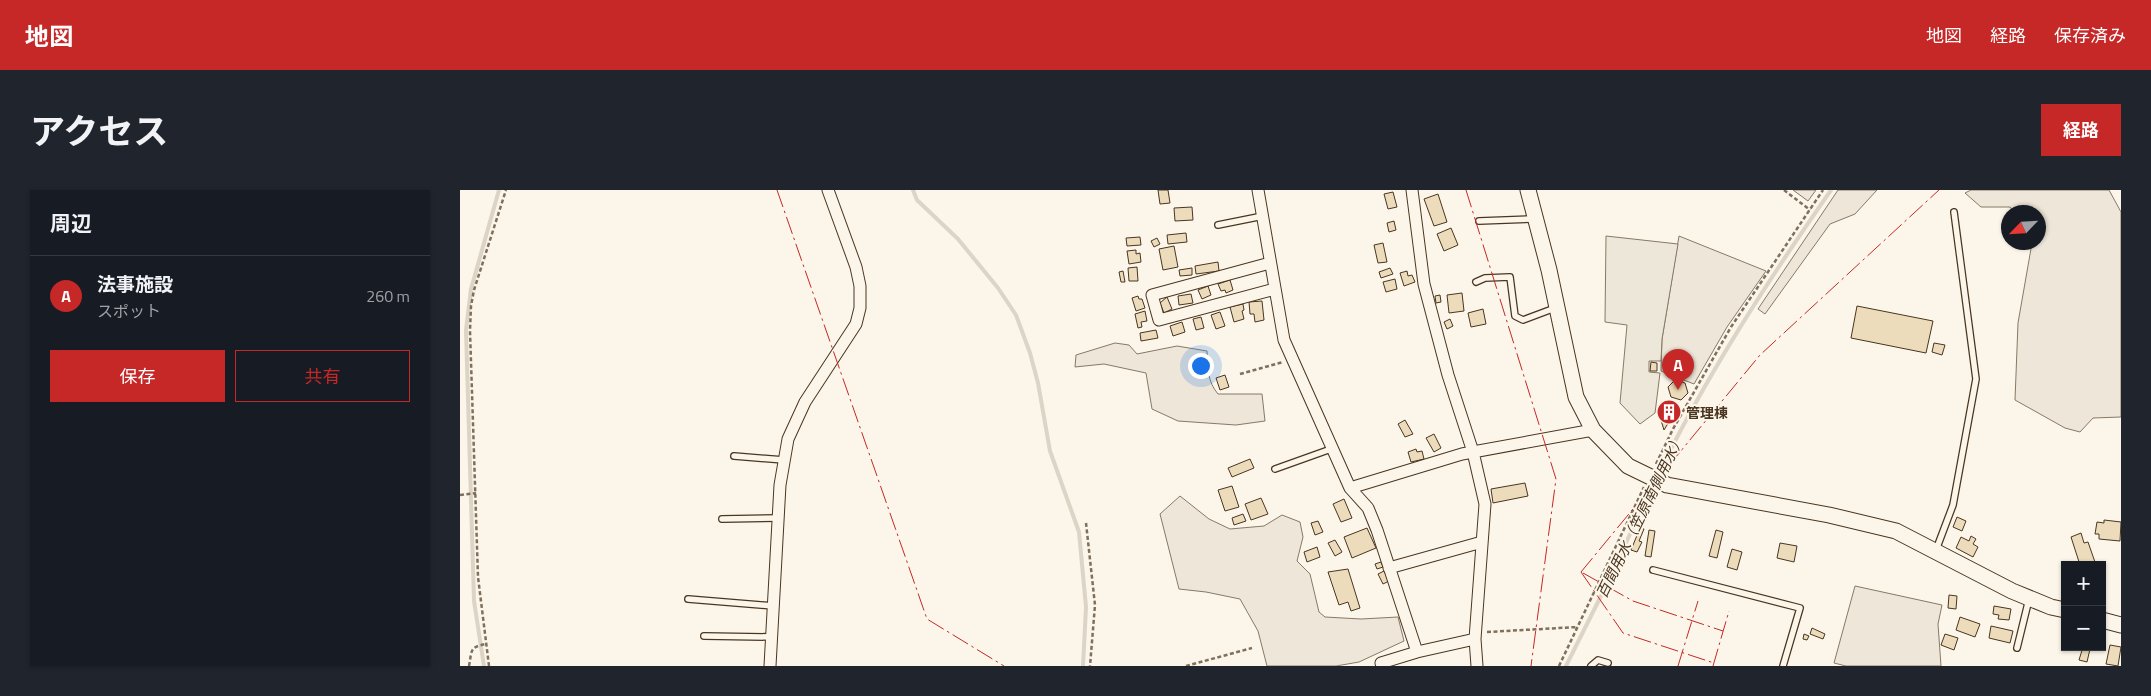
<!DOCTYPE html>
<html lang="ja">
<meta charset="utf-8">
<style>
:root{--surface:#171b24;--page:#20242c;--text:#f1f3f6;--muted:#9ea1a6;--line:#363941;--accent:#c62828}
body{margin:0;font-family:"Titillium Web","Noto Sans JP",sans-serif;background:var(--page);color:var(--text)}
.controls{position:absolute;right:15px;bottom:15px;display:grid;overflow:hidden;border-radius:0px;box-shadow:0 1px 4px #0004}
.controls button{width:45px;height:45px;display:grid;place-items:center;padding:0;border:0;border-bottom:1px solid var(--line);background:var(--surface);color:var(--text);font:25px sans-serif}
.compass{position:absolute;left:1541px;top:15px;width:45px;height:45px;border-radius:50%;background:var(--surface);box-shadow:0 1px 4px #0004;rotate:245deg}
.you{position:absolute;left:740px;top:175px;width:18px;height:18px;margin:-12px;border:4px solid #fff;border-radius:50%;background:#1a73e8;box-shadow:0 0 0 8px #1a73e833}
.badge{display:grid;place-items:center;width:32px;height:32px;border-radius:50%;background:var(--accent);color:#fff;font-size:16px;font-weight:700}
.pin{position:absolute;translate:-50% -41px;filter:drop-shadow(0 1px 2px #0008)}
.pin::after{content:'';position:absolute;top:26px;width:18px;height:15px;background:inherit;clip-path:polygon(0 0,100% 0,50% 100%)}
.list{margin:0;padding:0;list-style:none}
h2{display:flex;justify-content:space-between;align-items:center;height:65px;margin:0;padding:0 20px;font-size:21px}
h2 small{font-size:16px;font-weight:400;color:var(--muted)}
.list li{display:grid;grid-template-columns:32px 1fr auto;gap:15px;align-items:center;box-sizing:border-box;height:80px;padding:0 20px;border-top:1px solid var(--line)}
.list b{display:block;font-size:19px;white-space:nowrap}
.list p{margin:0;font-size:16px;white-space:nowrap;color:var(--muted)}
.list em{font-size:16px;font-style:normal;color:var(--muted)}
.actions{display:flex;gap:10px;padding:15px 20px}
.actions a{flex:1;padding:11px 0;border:1px solid var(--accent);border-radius:0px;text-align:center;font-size:18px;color:var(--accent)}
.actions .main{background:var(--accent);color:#fff}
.map{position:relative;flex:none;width:1661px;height:476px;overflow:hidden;border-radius:0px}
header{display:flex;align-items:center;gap:30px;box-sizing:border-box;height:70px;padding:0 25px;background:var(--accent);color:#fff}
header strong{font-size:24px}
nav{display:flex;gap:28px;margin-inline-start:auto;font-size:18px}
.intro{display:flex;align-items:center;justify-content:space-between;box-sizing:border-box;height:120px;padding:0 30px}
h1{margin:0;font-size:35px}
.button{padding:12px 22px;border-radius:0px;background:var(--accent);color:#fff;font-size:18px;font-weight:700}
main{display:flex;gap:30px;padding:0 30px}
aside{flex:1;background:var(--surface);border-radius:0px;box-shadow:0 1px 4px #0004}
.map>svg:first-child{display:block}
.green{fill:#ede6d9;stroke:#887966}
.parking{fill:#ede7d9;stroke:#887966}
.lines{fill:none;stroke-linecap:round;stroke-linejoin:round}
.stream{stroke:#dcd4c6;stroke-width:4}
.building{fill:#ecdcbc;stroke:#4a3520}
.lane-casing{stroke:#4a3520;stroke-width:8}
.street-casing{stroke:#4a3520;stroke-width:13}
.secondary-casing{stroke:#4a3520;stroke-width:17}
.path{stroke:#7f6f5c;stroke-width:2.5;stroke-dasharray:4 2.5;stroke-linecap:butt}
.lane{stroke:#fbf6e9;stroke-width:5.5}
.street{stroke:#fbf6e9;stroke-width:11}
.secondary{stroke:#fbf6e9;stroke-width:15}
.power{stroke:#c62828;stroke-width:1;stroke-dasharray:18 4 2.5 4;stroke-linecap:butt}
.labels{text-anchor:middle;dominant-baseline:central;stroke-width:4;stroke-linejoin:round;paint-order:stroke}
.poi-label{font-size:14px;font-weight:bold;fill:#4a3520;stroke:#fbf6e9;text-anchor:start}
.water-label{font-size:15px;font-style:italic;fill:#4a3520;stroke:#fbf6e9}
</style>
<header>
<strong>地図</strong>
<nav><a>地図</a><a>経路</a><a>保存済み</a></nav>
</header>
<div class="intro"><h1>アクセス</h1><a class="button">経路</a></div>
<main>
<aside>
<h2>周辺<small></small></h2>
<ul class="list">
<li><span class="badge">A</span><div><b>法事施設</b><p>スポット</p></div><em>260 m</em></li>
</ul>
<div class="actions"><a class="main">保存</a><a>共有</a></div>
</aside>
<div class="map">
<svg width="1661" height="476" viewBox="0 0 1661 476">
<rect width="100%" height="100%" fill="#fbf6e9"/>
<path class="green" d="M1333,0h23l-8,11z
M1378,0h39l-22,24 -25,10 -65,90 -7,-5z
M1511,0h138l12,22v205l-28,1 -13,14 -15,-4 -50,-28 3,-77 14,-80 6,-1v-30h-24l-4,-5h-29l-16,-14z
M1219,46l87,35 -39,56 -33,57 -33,-13 1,-32z
M655,153l14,2 8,9 40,-8 30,5c1,17 0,30 11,43h44l3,27 -29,4 -58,-4 -26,-12 -6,-36 -42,-9 -29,3 1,-12z
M720,306l29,23 21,10 34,-3 18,-11 18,7 3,15 -6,24 13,13 9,38 6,5 36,2 37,-2 6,24 -45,21 -23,4h-69l-9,-35 -18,-32 -34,-7 -27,-3 -19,-75z
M1395,396l87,19 -4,19 3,42h-95l-12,-3z"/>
<path class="parking" d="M1146,46l72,8 -16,95 -1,22h-12v11l11,1 -5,40 -15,11 -20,-21 7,-78 -22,-3z"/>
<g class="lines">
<path class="stream" d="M453,0l4,10 41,39 40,49 18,27 14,38 8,30 12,68 29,81 7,75 -3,59
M1197,287c49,-101 110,-195 174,-287
M24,476l-10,-65 -8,-271 5,-41 28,-99
M1106,476l34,-68 54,-115"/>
</g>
<path class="building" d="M698,0h10l2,13 -10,1z
M933,2l4,15 -9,2 -4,-15z
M978,4l9,28 -13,4 -10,-27z
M732,17l1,13 -18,1 -1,-13z
M934,31l2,9 -7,2 -2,-9z
M991,38l7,17 -14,6 -7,-17z
M726,43l1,9 -19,2 -1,-9z
M680,47l1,8 -14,1 -1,-8z
M697,48l3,6 -6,3 -3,-6z
M923,53l4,19 -9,1 -4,-18z
M714,56l4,21 -15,3 -4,-21z
M676,60v4l4,-1 1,9 -12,2 -2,-13z
M758,72l1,9 -23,3 -1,-8z
M677,77l1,14h-9l-1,-13z
M732,78v7l-12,1 -1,-6z
M930,78l3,6 -12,4 -2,-6z
M663,81l2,11h-4l-2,-10z
M947,81l1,5 4,-1 3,7 -11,4 -4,-13z
M935,89l2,10 -11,3 -3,-10z
M770,90l3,10 -7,3 -1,-3 -4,1 -3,-7z
M748,96l3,9 -9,4 -4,-9z
M1002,103l2,18 -15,2 -2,-18z
M731,104l2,9 -14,2 -1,-9z
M980,105l1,7 -5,1 -1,-7z
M678,106l1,3h3l3,9 -9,3 -4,-13z
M707,107l5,12 -8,4 -4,-10z
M802,111l2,19 -9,2 -1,-8h-4l-1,-12z
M783,114l1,6 -2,1 2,8 -10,3 -4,-15z
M1397,116l76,15 -7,32 -75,-15z
M1023,119l3,15 -15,3 -3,-14z
M685,121l2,10 -6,1 1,5 -4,1 -3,-14z
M760,122l5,14 -9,3 -5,-14z
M741,127l3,11 -8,2 -3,-11z
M990,129l3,7 -6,3 -3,-7z
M722,132l3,10 -12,4 -3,-10z
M696,140l2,8 -17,3 -1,-8z
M1474,153l11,2 -3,10 -10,-3z
M1191,172l6,1v8h-7z
M765,185l4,12 -9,3 -4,-12z
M1215,190l10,3 3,10 -7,7 -10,-3 -3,-10z
M1209,212l9,5 -14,23 -4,-13z
M945,230l8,14 -8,3 -7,-13z
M974,244l7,14 -7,4 -8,-14z
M956,259l1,3 5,-1 2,8 -13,3 -3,-10z
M790,269l4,9 -22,9 -4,-9z
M1065,293l3,13 -35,7 -2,-14z
M772,296l7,21 -14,4 -7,-21z
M801,308l7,16 -17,6 -6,-16z
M884,309l8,19 -11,4 -8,-18z
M783,324l3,7 -12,4 -2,-7z
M1497,327l9,4 -4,10 -9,-4z
M1644,330l17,2 -1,19 -21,-2v-5h-4l2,-12 7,1z
M858,331l5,11 -8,3 -4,-12z
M907,338l9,20 -24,10 -8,-21z
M1180,338l4,1 -5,12 3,1 -5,10 -6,-2z
M1189,340l6,1 -4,26 -6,-1z
M1256,340l7,2 -6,26 -8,-2z
M1621,343l3,10 4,-1 8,23h-16l-9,-28z
M1511,346l5,3 -3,5 5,3 -5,10 -17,-9 5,-11 8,4z
M875,350l7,12 -7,4 -7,-13z
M1320,353l17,3 -3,16 -17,-4z
M857,357l3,10 -13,5 -3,-10z
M1272,359l10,3 -5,18 -10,-3z
M921,372l2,5 -6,2 -2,-5z
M888,379l12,39 -9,3 -3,-9 -9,3 -11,-33z
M924,381l5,10 -6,3 -5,-10z
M1489,405l8,1 -1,13 -8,-1z
M1534,416l17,3 -2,11 -11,-1 1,-4 -6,-1z
M1500,427l20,7 -5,13 -19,-7z
M1531,436l22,5 -3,12 -21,-5z
M1352,438l13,6 -2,5 -13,-5z
M1344,444l5,2 -2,4 -4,-1z
M1485,444l13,4 -4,12 -13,-5z
M1650,455l11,2 -3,19 -12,-2z
M1623,457l7,2 -3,13 -8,-2z"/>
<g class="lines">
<defs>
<path id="lane" d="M1019,31l55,-2
M758,35l45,-9
M1016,92l9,-4 25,-1 5,39 8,4 32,-12
M274,266l50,4
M815,279l56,-20
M262,329l56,-1
M1476,360l17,-45 23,-126 -22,-167
M1193,380l147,38 -17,58
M228,409l85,7
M244,446l67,1
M1557,458l12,-49
M1131,476l7,-6 10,3"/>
<path id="street" d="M798,0l26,150 66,148 112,-34 131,-24
M952,0l12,94 24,91 25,77 12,52 -10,135 2,27
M810,73l-118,32 7,25 116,-31
M890,298l18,20 9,22 40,122
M929,378l93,-26
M310,476l10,-181 8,-46 17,-37 51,-78 4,-16v-22l-4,-19 -28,-77
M922,476l-1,-3 36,-11 58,-13"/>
<path id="secondary" d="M1068,0l21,80 27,127 17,33 35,36 39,19 162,30 67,16 116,60 39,16 14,3
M1642,430l19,5"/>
</defs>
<use href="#lane" class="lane-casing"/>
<use href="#street" class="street-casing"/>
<use href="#secondary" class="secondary-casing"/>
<path class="path" d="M1324,0l26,20
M780,184l43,-12
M1196,274l17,-35 58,-102 92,-137
M0,305l16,-2
M626,333l9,82 -5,61
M1027,442l91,-5
M9,476c3,-15 0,-19 17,-22
M29,476l-11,-89 -8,-246 1,-25 3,-16 32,-100
M726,476l66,-18
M1099,476l85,-179"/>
<use href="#lane" class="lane"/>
<use href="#street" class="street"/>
<use href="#secondary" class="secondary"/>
<path class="power" d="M317,0l150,429 77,47
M1006,0l90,289 -25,187
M1121,382l179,-217 179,-165
M1121,382l42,61 91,30
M1123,383l50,28 90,30
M1218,476l20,-65
M1253,476l16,-55"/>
</g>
<defs>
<symbol id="building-disc" viewBox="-11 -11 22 22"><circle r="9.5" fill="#c62828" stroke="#fbf6e9"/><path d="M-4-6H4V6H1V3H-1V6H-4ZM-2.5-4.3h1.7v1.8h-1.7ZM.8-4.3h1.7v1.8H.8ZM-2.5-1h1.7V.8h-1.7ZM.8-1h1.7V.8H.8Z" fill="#fff"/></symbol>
</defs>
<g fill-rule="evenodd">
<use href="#building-disc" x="1195" y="208" width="28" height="28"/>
</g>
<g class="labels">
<g class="poi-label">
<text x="1226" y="222">管理棟</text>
</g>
<g class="water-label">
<text transform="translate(1180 326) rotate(-64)">百間用水（笠原南側用水）</text>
</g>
</g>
</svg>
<div class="controls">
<button>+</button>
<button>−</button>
</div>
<svg class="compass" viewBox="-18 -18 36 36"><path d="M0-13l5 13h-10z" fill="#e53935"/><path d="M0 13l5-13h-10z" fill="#9ea1a6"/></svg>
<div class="you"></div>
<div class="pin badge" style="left:1218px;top:200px">A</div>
</div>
</main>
